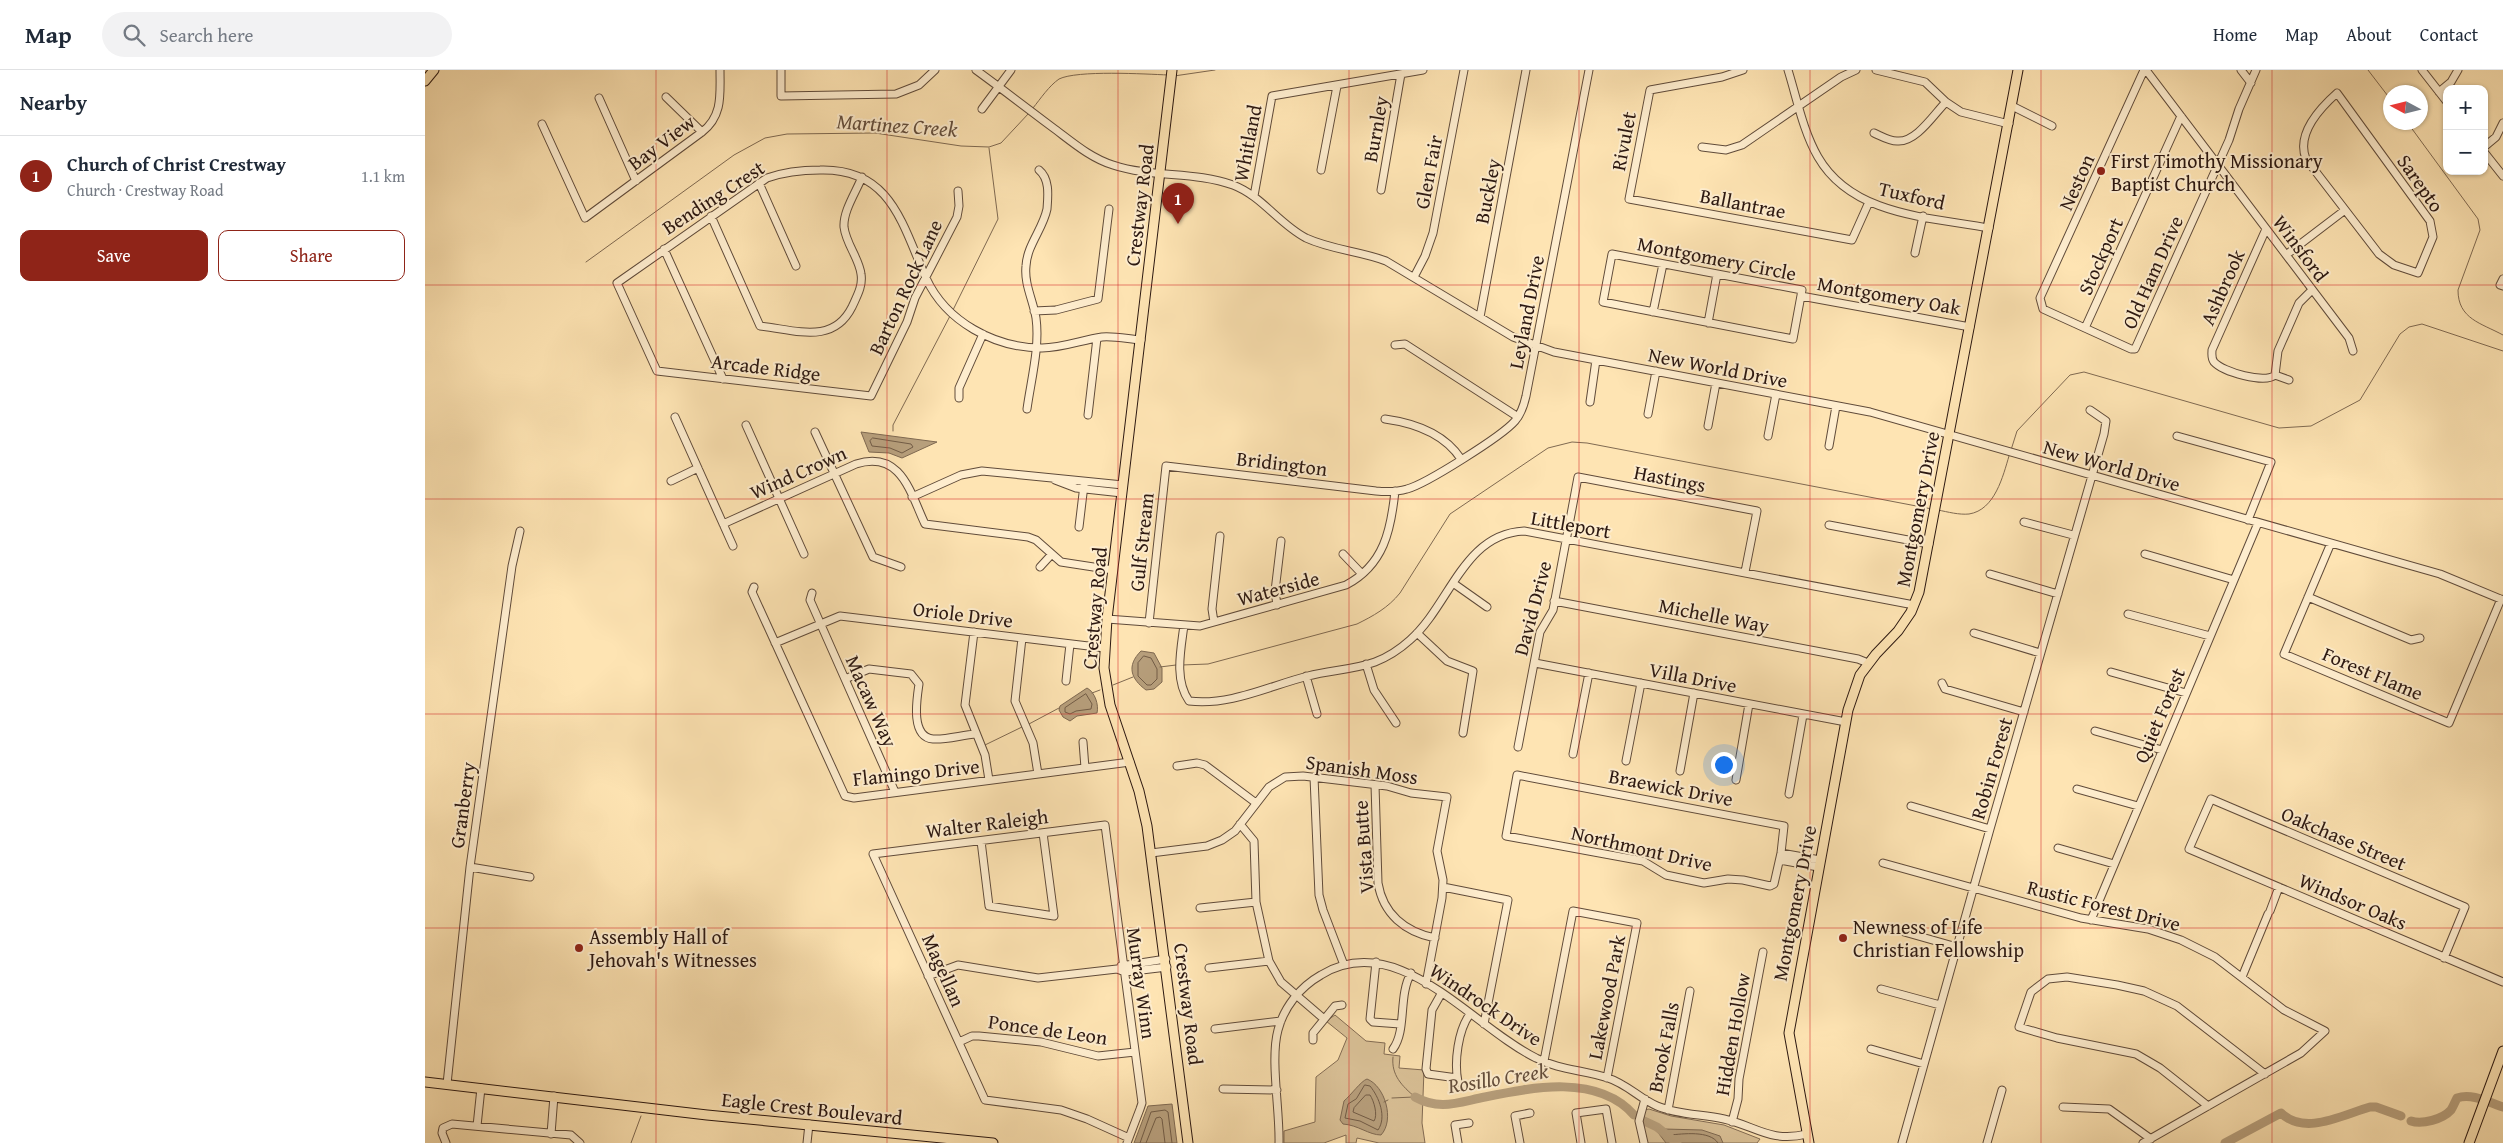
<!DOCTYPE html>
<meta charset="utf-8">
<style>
:root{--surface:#fff;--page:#f2f2f3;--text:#1f2937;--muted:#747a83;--line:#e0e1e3;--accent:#8f2418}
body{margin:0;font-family:"Gentium Book Plus",serif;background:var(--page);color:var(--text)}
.controls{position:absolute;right:15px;top:15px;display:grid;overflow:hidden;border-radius:10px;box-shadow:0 1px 4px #0004}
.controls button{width:45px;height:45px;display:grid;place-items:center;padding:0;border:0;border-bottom:1px solid var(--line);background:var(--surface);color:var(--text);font:25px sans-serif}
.compass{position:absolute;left:1958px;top:15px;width:45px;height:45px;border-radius:50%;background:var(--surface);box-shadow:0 1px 4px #0004;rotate:277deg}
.you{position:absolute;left:1298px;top:694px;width:18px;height:18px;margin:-12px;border:4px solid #fff;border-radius:50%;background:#1a73e8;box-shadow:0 0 0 8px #1a73e833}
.badge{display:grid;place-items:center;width:32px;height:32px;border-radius:50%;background:var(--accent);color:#fff;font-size:16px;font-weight:700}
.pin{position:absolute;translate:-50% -41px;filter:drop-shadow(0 1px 2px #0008)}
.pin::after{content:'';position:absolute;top:26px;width:18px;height:15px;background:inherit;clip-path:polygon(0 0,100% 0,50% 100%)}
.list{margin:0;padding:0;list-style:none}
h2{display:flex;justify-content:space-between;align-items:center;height:65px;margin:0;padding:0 20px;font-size:21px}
h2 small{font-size:16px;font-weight:400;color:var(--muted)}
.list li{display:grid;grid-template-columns:32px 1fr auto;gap:15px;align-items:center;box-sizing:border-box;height:80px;padding:0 20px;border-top:1px solid var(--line)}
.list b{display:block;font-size:19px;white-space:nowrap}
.list p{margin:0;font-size:16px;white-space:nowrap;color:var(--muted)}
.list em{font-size:16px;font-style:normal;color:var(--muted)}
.actions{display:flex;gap:10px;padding:15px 20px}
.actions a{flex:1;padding:11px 0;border:1px solid var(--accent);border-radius:10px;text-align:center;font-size:18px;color:var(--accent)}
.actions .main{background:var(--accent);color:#fff}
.icon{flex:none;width:28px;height:28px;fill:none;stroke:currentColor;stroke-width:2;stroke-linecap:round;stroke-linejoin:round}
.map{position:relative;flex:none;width:2078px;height:1073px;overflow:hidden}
header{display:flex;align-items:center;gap:30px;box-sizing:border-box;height:70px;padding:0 25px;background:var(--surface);border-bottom:1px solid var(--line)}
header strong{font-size:24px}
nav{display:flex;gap:28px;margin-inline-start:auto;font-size:18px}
.search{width:350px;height:45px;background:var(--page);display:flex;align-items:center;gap:12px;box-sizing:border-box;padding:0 18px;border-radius:28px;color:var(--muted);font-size:19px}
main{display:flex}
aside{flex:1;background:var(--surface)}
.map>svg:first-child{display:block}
.green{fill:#dac197;stroke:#836c54}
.water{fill:#b79f7c;stroke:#7f6951}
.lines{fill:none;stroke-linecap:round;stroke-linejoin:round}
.shore{stroke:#725c46;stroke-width:1}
.stream{stroke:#7f6951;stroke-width:1}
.river{stroke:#b79f7c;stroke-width:9}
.minor-casing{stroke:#604b3a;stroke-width:9}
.major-casing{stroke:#2c1811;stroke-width:11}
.minor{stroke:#feedce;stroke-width:7}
.major{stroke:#fee4b3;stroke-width:9}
.grid{fill:none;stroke:#d62828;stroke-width:1;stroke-opacity:0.55}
.poi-dot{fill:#8f2418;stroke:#feedce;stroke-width:2}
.labels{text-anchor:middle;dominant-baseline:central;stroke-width:4;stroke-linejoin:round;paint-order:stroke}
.street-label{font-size:20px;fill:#2c1811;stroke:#feedce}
.poi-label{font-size:20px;fill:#2c1811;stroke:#feedce;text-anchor:start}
.water-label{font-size:21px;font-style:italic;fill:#644e3c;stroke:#feedce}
</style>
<header>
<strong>Map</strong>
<div class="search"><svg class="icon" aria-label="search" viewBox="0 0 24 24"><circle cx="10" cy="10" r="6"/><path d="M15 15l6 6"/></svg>Search here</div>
<nav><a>Home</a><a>Map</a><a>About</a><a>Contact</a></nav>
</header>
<main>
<aside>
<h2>Nearby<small></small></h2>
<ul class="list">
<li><span class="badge">1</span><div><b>Church of Christ Crestway</b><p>Church · Crestway Road</p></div><em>1.1 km</em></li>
</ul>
<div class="actions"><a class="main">Save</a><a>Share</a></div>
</aside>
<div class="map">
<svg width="2078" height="1073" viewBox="0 0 2078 1073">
<rect width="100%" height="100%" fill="#fee4b3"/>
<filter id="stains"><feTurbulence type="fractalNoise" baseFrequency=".004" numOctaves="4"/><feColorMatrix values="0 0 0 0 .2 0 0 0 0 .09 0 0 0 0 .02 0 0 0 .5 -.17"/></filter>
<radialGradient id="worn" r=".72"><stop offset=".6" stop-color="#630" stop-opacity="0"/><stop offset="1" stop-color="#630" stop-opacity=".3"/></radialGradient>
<path class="green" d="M910,945l31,26 19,2 -1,11 16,2 -1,12 25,2 -2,53 3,20h-46l-22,-5 -1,5h-10v-8l-22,8h-40v-12l31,-9 1,-45 22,-17 9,-22 -21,-17z
M1224,1039l22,7 53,9 36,14 -3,4h-110l-5,-20 2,-13z"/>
<path class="water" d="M436,362l76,10 -35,16 -13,-5 -20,-1z
M716,581l13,2 8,15v14l-8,7 -8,1c-15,-11 -20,-24 -5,-39z
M662,618c8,4 12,17 10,25l-20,3 -7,5 -7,-4 -4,-7 1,-4z
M942,1009c18,7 28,41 14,56 -12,0 -23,-10 -38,-11l-3,-4 4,-19c7,-6 17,-20 23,-22z
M747,1034l5,39h-43l14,-37z
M1234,1056l5,3 38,1 18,6 3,7h-57l-10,-13z"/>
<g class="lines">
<path class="shore" d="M448,368l38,6 2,3 -11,6 -12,-5 -18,-2 -2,-5z
M719,586l7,2 6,11v10l-6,6h-4l-9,-9v-13z
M661,624l6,10 -1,5 -15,2 -6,3 -5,-2v-4z
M940,1015l5,1c9,11 17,31 8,44l-18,-9 -15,-3 3,-14 8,-5z
M941,1025h4c4,6 8,20 4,26l-21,-9 1,-4z
M715,1073l11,-31 14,-2 3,2 4,31
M721,1073l10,-25 4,-1 2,2 3,24
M1245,1073v-8c12,-1 40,-5 48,8"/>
<path class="stream" d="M1943,0l23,30
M749,6l41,-6
M608,38c8,-10 16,-22 26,-29 18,-9 86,-5 109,-4
M1982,52l71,97 2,11 -22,60c0,29 23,33 45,45
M161,192l148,-107 31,-17 22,-4 88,-1 86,13 28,1 12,-4 28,-30
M528,240l45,-91 -9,-71
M468,361v-6l57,-109
M1586,380l6,-19 53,-56 14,-3 195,56 32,-2 49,-26 40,-66 9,-7 13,-3 81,27
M1513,440c10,2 21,5 31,4 26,-4 34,-38 40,-58
M757,595l26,-1 149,-40c16,-8 31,-16 43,-31l50,-79 98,-66 24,-6 15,1 345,66
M735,597l16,-2
M688,615l20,-8
M667,623l8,-3
M604,654l30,-16
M560,675l37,-18
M968,987c-2,18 9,29 22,40
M967,1028l22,-1
M959,1032l4,-2
M206,1073l10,-27"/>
<path class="river" d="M990,1027c25,14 44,5 70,0 47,-10 113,-23 149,18
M1217,1050l15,7 20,16
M1986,1051c11,4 32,-2 40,-11 2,-3 4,-8 6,-12 15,-5 31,4 46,9
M1800,1073l56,-30c24,23 61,2 89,-6h6l25,9"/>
<defs>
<path id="minor" d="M356,0v26l115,-2 23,-9 16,-15
M551,0c26,19 51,38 76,57 19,14 38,31 61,38 39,13 82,6 120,20 29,11 46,39 73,53 26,12 54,13 80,23l127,76 41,15 316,60 570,162 63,26
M1318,0l-21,7 -72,13 -21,109 223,41 17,-38
M1363,0c9,29 15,61 30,87 34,59 111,60 171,71
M1451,0l49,12 21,20 15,10 48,12
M1719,0l-104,228 3,11 88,40h4l94,-209 10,-31 17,-39
M1721,0l203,268 4,13
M1816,0l10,13
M1997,0l25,32
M2014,22l12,-10 7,-12
M1912,23l93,128 3,16 -15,36 -24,-8 -15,-11 -73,-95c-10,-25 13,-50 31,-66z
M241,27l36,35
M174,28l37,83
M1587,36l40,20
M557,39l29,-39
M117,54l43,94 117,-86c21,-16 18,-38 18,-62
M1449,63c7,3 15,8 23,8 19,2 37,-27 49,-39
M1277,77l24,3 16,-5 99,-68 15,-7
M2059,77l12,-10 7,-14
M2059,82l19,24
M896,100l16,-84
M334,113l37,83
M956,120l20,-116
M533,121l1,15 -2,11 -42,81 -8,24 -36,74 -214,-25 -40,-88 150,-105c17,-6 34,-8 53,-8 71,-2 82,54 106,108 20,44 69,70 116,70 20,0 40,-8 60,-11 13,-1 26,2 39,3
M829,126l18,-100 151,-26
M286,146l49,110c36,4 73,19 92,-19 5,-11 11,-21 9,-33 -2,-16 -15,-30 -17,-47 -1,-16 12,-35 18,-50
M1841,159l-54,121c0,4 -1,8 2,12 9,10 51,22 61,13l14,5
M239,179l59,130
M1490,183l8,-37
M1187,184l190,36 -9,49 -190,-37z
M1861,185l59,-45
M989,207l11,-21 8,-23 31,-163
M2078,209l-3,6 3,1
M1376,226l169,31
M609,241l22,-1 42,-11 11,-90
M1228,242l10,-48
M1055,247l46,-247
M1283,253l9,-49
M1660,258l96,-212
M970,275l10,-1 113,73
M1850,305l3,-24 21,-48 13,-13
M534,328v-10l24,-54
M1165,332l6,-42
M602,339c4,-29 13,-62 9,-91 -3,-18 -12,-34 -10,-52 1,-21 17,-37 21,-57 1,-13 3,-30 -8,-39
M1223,344l8,-43
M663,345l9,-77
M250,347l58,129
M960,349c29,4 59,14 76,40
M321,355l58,129
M1283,356l8,-43
M390,362l58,125 28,10
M1343,366l8,-42
M1752,366l94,26 -23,58
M1404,376l7,-40
M630,410l21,8 46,5
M246,411l27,-13
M487,427l49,-22 21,-4 141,14
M1599,452l49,13
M298,454l133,-60c45,-14 54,28 69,60l103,13 8,3 25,22 52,8
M1404,455l100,19
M654,457l5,-42
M1906,473l-47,111 165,69 52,-124
M918,484l19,20
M1720,484l89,26
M615,497l11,-12
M1565,504l68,20
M1028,513l34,24
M329,517l-2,5 93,204 9,2 276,-36
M387,523l-2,7 85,192
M1883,527l103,43 9,-2
M1129,531l304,58 10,4
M852,535l-2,-14 6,-50
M1703,544l82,22
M682,549l93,7 146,-41c38,-20 45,-55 49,-94
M789,552l-2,-13 8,-73
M724,553l17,-157 210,25c11,1 21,1 31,-2 19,-5 95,-53 108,-68 6,-7 9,-16 11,-25l63,-326
M759,555c-3,24 -10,55 5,76 41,5 80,-15 119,-25 22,-6 45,-6 67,-14 13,-5 25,-13 35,-22 40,-35 53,-106 114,-109l390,74
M549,562l-9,73 20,50 4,25
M992,563l30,28 26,10 -10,62
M1549,563l66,20
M597,568l-7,63 18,42 5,31
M350,573l65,-27 265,32
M1110,593l311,59
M941,594l8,26 22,33
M1686,602l75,21
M881,606l11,38
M420,609l24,-10 42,5 8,10c-2,14 -9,53 14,55 13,1 29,-4 43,-5
M641,611l4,-37
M1517,613l3,6 79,23
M1670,661l67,19
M658,672l2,26
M1093,677l22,-115 13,-22 25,-133 179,34 -12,61
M1148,684l16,-81
M1201,691l15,-78
M752,696l20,-3 8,2 51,38
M1255,701l14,-78
M1092,705l267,51 -3,27 -7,31 -4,2 -27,-6 -15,-1 -24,4 -38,-8 -23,-14 -137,-25z
M889,707l5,118 4,15 21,55
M1311,710l13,-76
M950,715l3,98c5,31 27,49 57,55
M1652,719l61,17
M1364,724l14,-79
M1486,736l79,23
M815,754l14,17 2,61 13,59 12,21 43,37
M556,771l8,65 65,10 -11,-83
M1633,778l56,16
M726,783l56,-7 15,-6 13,-9 34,-44 16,-10 18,-1 84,10 24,7 36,4 -10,54 6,29 -1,18 -16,86
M1356,783l39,7
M1355,790l38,7
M1458,793l198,55 67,11 33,11 34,17 69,53 41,21 -24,22 -158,90
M45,797l60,10
M1018,817l65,13 -24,124
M775,838l56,-6
M1845,841l9,-24
M1666,850l167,-397
M1465,858l67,19
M2019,888l21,-51 -254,-108 -22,50 314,133
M951,892l-6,57 3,3 27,2
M696,896l45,-7
M784,898l60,-7
M503,906l30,-11 80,13 79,-9 8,3 42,-5
M1817,907l26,-63
M1456,919l59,16
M1016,924l-9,16 -6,59 2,5 29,4
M790,959l66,-8
M888,970v-7l22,-27 7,-1
M534,972l13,-6h7l62,6 57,14 37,-4
M968,979c14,-19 5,-53 18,-76
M1446,979l53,15
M1119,991l29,-150 64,12 -30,155
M1033,1012c-4,-20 0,-52 12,-68
M22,1014l23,-217 42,-301 8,-35
M798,1019l54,1
M1783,1036l-48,-38 -24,-14 -79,-16 -38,-11 12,-35 17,-13 19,-2 50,8 27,6 33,15 88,68
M1638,1037l46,2 42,30
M1243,1040l22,-119
M1307,1052l6,-23 1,-20 24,-127
M52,1056l4,-38
M126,1064l3,-38
M21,1073l-4,-10 1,-5 9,-4 119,11 9,8
M382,1073l2,-19
M702,1073l13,-34 2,-6 -37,-278 -232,29 112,246 76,10 26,9 42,19
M854,1073c1,-32 -9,-84 -1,-113 6,-23 22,-43 43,-55 77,-47 150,51 215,83 23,12 48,12 72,20 19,6 32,21 49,28 21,9 45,8 67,13 32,7 46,24 83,15
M1033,1073l-3,-18 14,-2
M1095,1073l-5,-27 15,-3
M1156,1073l-5,-30 30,-4 6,34
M1219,1073l-5,-22 6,-22
M1477,1073l88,-314 114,-395 2,-13 -16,-11
M1562,1073l15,-53"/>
<path id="major" d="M747,0l-65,549 -3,49 6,37 29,86 8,35 41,317
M0,11l9,-11
M0,1012l282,33 286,28
M1384,1073l-20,-110 59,-323 12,-35 16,-21 22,-23 13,-19 8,-20 99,-522
M2044,1073l34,-92"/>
</defs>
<use href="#minor" class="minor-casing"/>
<use href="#major" class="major-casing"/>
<use href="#minor" class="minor"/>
<use href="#major" class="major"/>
</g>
<path class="grid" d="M231,0v1073M462,0v1073M693,0v1073M924,0v1073M1154,0v1073M1385,0v1073M1616,0v1073M1847,0v1073M0,215h2078M0,429h2078M0,644h2078M0,858h2078"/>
<g class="poi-dot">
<circle cx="1676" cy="101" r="5"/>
<circle cx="1418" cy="868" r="5"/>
<circle cx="154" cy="878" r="5"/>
</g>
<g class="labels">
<g class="street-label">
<text transform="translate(950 59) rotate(-80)">Burnley</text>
<text transform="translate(1198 71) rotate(-79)">Rivulet</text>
<text transform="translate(236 72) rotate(-37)">Bay View</text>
<text transform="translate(822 73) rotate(-79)">Whitland</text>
<text transform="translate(1003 102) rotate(-79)">Glen Fair</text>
<text transform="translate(1651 112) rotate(-66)">Neston</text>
<text transform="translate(1996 113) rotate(55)">Sarepto</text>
<text transform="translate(1062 121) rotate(-79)">Buckley</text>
<text transform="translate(1487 125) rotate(13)">Tuxford</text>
<text transform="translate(288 127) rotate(-33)">Bending Crest</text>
<text transform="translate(1318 133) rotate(11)">Ballantrae</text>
<text transform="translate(714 135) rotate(-83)">Crestway Road</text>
<text transform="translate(1876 178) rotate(53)">Winsford</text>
<text transform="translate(1675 186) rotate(-66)">Stockport</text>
<text transform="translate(1292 188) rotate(11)">Montgomery Circle</text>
<text transform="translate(1727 202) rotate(-66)">Old Ham Drive</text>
<text transform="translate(480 217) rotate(-65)">Barton Rock Lane</text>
<text transform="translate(1797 217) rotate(-66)">Ashbrook</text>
<text transform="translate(1464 225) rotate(10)">Montgomery Oak</text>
<text transform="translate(1101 242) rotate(-79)">Leyland Drive</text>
<text transform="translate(341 297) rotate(7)">Arcade Ridge</text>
<text transform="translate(1293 297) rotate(11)">New World Drive</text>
<text transform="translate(857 393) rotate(7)">Bridington</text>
<text transform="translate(1687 395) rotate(16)">New World Drive</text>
<text transform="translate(373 402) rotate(-24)">Wind Crown</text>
<text transform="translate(1245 408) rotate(11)">Hastings</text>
<text transform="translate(1492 439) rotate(-79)">Montgomery Drive</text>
<text transform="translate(1146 454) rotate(10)">Littleport</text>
<text transform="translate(716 472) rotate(-84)">Gulf Stream</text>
<text transform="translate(853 518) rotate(-15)">Waterside</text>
<text transform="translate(669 538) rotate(-85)">Crestway Road</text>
<text transform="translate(1107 538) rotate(-75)">David Drive</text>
<text transform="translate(538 544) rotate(7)">Oriole Drive</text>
<text transform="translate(1289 545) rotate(11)">Michelle Way</text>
<text transform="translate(1948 603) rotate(23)">Forest Flame</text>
<text transform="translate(1268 607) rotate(11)">Villa Drive</text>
<text transform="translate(447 631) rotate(66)">Macaw Way</text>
<text transform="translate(1734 645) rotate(-67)">Quiet Forest</text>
<text transform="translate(1566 698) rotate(-74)">Robin Forest</text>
<text transform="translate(937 699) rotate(8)">Spanish Moss</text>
<text transform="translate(491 702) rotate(-6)">Flamingo Drive</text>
<text transform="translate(1246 717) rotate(11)">Braewick Drive</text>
<text transform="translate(37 735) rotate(-82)">Granberry</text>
<text transform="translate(562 753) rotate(-7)">Walter Raleigh</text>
<text transform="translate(1919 768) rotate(23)">Oakchase Street</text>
<text transform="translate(938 777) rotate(-94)">Vista Butte</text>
<text transform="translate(1217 778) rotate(13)">Northmont Drive</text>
<text transform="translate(1928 831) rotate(23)">Windsor Oaks</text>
<text transform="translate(1369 833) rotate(-79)">Montgomery Drive</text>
<text transform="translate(1679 835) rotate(14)">Rustic Forest Drive</text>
<text transform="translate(519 900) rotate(66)">Magellan</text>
<text transform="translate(717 913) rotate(82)">Murray Winn</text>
<text transform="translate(1181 927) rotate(-79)">Lakewood Park</text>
<text transform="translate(764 934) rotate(83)">Crestway Road</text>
<text transform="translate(1061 934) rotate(34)">Windrock Drive</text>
<text transform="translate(623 959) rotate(8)">Ponce de Leon</text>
<text transform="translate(1307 964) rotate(-80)">Hidden Hollow</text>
<text transform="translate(1238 977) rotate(-79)">Brook Falls</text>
<text transform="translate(387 1038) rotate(6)">Eagle Crest Boulevard</text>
</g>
<g class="poi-label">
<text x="1686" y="90">First Timothy Missionary<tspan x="1686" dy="23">Baptist Church</tspan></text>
<text x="1428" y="856">Newness of Life<tspan x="1428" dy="23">Christian Fellowship</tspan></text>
<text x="164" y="866">Assembly Hall of<tspan x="164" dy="23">Jehovah's Witnesses</tspan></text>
</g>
<g class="water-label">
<text transform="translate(472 55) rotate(4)">Martinez Creek</text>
<text transform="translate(1073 1008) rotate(-9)">Rosillo Creek</text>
</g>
</g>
<rect width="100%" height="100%" filter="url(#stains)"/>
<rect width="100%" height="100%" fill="url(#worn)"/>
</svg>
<div class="controls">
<button>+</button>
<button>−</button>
</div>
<svg class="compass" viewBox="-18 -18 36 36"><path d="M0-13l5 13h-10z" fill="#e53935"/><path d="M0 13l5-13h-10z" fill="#747a83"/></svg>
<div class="you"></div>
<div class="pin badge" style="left:753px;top:154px">1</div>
</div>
</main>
